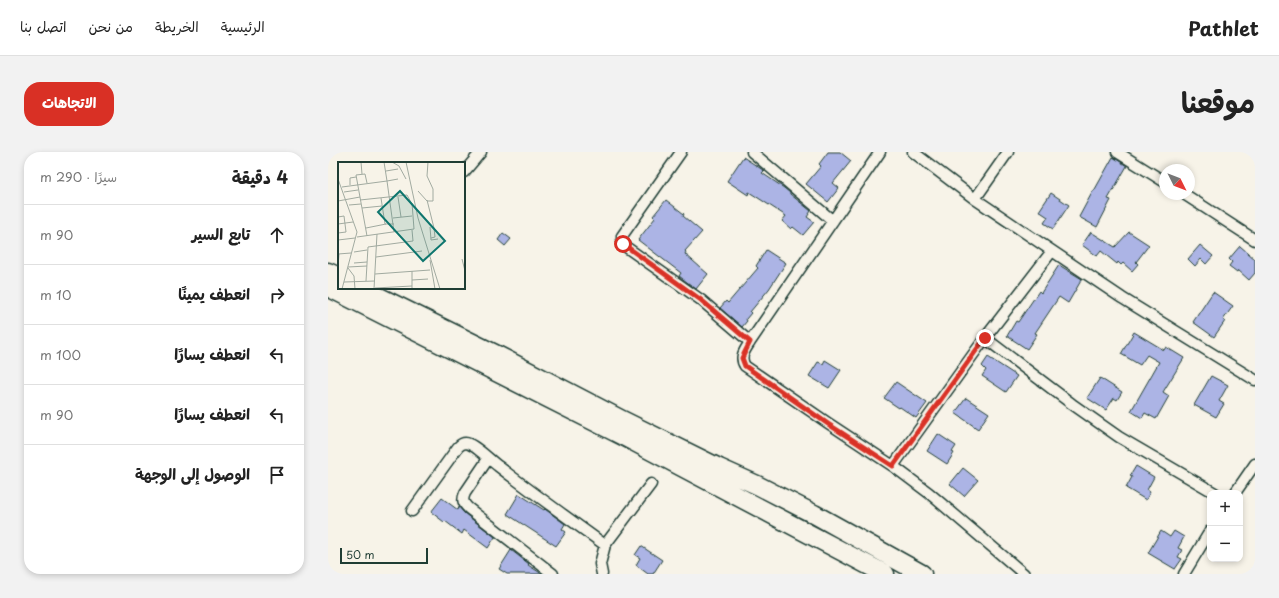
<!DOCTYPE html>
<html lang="ar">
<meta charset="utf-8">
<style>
:root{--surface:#fff;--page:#f2f2f2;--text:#222;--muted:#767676;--line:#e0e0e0;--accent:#d93025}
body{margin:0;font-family:"Playpen Sans","Playpen Sans Arabic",sans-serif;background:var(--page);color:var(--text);direction:rtl}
.controls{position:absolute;right:12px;bottom:12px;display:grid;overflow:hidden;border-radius:8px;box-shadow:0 2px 6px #0003}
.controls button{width:36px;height:36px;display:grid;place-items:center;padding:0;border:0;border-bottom:1px solid var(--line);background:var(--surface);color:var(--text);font:20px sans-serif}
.compass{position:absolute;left:831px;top:12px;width:36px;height:36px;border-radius:50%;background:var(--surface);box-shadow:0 2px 6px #0003;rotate:132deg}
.scale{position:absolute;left:12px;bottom:10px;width:88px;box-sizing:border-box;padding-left:4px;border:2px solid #1f3d34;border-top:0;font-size:11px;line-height:14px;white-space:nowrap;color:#1f3d34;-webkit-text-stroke:3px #f7f3e8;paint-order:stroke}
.stop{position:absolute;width:12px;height:12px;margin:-9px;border:3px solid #d93025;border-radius:50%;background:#fff}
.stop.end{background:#d93025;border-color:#fff;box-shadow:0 1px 4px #0008}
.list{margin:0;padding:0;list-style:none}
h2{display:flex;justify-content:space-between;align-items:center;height:52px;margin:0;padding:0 16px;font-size:17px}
h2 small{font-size:13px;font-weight:400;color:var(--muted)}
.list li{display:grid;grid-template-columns:26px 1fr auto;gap:12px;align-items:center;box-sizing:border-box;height:60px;padding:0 16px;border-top:1px solid var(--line)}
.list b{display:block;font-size:15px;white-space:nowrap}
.list em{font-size:13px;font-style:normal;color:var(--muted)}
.icon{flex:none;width:22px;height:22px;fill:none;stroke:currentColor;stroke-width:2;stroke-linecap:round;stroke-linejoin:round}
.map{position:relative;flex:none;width:927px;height:422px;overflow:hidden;direction:ltr;border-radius:16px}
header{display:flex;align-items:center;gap:24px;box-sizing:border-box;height:56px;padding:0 20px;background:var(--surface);border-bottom:1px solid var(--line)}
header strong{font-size:19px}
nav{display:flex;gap:22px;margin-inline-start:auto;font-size:14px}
.intro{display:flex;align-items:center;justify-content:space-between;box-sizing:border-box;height:96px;padding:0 24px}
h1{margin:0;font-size:28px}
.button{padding:10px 18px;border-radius:16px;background:var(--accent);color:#fff;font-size:14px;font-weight:700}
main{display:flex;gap:24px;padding:0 24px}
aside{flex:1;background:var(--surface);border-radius:16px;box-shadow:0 2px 6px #0003}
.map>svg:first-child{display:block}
.building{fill:#acb4e5;stroke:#1f3d34}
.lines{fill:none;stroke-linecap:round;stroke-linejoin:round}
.street-casing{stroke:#1f3d34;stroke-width:13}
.highway-casing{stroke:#1f3d34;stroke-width:21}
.street{stroke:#f7f3e8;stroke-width:10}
.highway{stroke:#f7f3e8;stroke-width:18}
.route{stroke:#d93025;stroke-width:5}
.inset-road{fill:none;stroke:#a1aaa0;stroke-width:1}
.view{fill:#0f766e;fill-opacity:0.15;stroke:#0f766e;stroke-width:2}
.inset-edge{fill:none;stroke:#1f3d34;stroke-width:2}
</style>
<header>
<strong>Pathlet</strong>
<nav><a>الرئيسية</a><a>الخريطة</a><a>من نحن</a><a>اتصل بنا</a></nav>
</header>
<div class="intro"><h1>موقعنا</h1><a class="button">الاتجاهات</a></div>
<main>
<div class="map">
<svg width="927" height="422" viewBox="0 0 927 422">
<rect width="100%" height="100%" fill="#f7f3e8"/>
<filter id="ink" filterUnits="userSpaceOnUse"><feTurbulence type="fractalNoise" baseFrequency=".025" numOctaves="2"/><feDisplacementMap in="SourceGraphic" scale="8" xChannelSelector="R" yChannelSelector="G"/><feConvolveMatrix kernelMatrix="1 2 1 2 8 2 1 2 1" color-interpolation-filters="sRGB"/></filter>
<g filter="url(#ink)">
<path class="building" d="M500,0h12l11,9 -18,22 6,5 -11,14 -22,-18 15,-18 -2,-2z
M415,5l20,13 1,1 -2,2 22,15 6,5v1l21,17 -4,6 7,5 -11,13 -10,-8 -2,2 -9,-8 4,-5 -37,-24 -1,3 -21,-14z
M785,5l14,9 -19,33 3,1 -14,27 -18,-10 14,-26h1z
M723,41l18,12 -16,24 -9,-6 4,-6 -9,-6z
M338,48l18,14 -1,2 19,16 -17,19 1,1 -1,2 23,20 -12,15 -17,-13 2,-3 -43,-33 17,-22 -2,-2z
M763,80l24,15 14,-15 20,13 -13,17 2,2 -6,7 -9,-8 -2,2 -3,-3 -1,2 -16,-13 -4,5 -15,-11z
M175,81l8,6 -6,7 -7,-6z
M872,93l13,11 -7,8 -5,-5 -6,7 -7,-7z
M912,94l15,13v14l-6,7 -11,-10 -1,2 -8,-6 3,-4 -3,-3z
M438,98l20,13 -17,26 -19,23 1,1 -5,6 1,2 -5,6 -22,-19 6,-7 2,2 30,-35 -2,-2z
M731,113l23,14 -14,24 -9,-6 -24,36 2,1 -10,15 -20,-13 9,-15 2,1 21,-31 2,2z
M885,140l20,14 -10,14 2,1 -11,16 -21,-15z
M806,180l30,18 2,-3 18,11 -21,34 6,4 -13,23 -11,-6 -3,5 -11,-7 28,-49 -12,-7 -7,10 -19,-11z
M660,205l29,19 -11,16 -24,-16 4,-6 -4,-4z
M497,208l16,10 -12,18 -20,-12 9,-14 5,2z
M883,224l17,9 -9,16 5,3 -8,13 -22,-12z
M772,226l22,14 -5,8 -3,-2 -8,12 -19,-12z
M568,230l31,21 -11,15 -16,-11 -1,1 -15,-10z
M638,246l23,15 -11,16 -23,-16z
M610,282l18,12 -4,6 2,1 -7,11 -20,-13z
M808,314l18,11 -7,13 3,2 -4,8 -20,-12 6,-11 -2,-1z
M635,316l15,12 -14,16 -14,-12z
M191,342l25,16 1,-1 20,15 -3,5 4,3 -10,14 -49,-32z
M114,346l16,12 1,-3 5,6 31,24 -7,11 -24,-18 -2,4 -17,-13 -1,1 -13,-10z
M833,379l9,6 4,-6 10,6 -6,11 4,2 -4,7 4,2 -7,10 -27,-16z
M313,394l21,14 -9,14h-5l-12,-9 4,-7 -5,-3z
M183,398l18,14 -1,1 14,9h-35l-8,-5z"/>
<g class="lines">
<defs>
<path id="street" d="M353,0l-59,84v5l4,6 75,53 49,42
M424,0l81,69
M552,0l-130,190c-5,8 -11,15 -5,24l83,57 65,43 36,27 95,81
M585,0l62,47 147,99 133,82
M789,0l48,30
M136,20l17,-20
M856,42l71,46
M647,47l33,-47
M657,186l87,66 47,33 96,56
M160,307l-23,34c-3,7 -2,10 3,15l85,66
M565,314l92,-128 67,-87
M907,341l20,-29
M84,359l46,-64c3,-3 7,-5 11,-3 7,2 22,17 29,22 35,27 71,53 107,79
M274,422l-2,-10 5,-19 46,-61
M856,422l26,-43"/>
<path id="highway" d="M0,120l11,5
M0,135l297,150 260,137
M33,136l134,66 125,65 99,49 38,17 57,29 108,60"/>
</defs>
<use href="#street" class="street-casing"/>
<use href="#highway" class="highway-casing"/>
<use href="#street" class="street"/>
<use href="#highway" class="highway"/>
</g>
</g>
<g class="lines" filter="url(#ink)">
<path class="route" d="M295,92l78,56 49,42 -8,16 3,8 83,58 65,42 92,-128"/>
</g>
<g transform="translate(10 10)">
<rect width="127" height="127" fill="#f7f3e8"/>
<path class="inset-road" d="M23,0l1,12M54,0l7,4 7,13M68,0l12,56 22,71M48,9l12,-2M0,17l19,53 -15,57M29,21l-2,-9 -9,1 11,61M12,23v-7l6,-1M4,25l45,-6 -3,-19M80,29l9,10h6v-12l-6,-13 1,-14M6,30l14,-2M60,35l3,20M43,36l4,26h9M22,38l47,-5 5,9M89,38l7,28 1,9 -4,1M0,39l22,-4M11,43l12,-1M24,46l20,-2M0,55l6,-1 2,16 -8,1M55,56l19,-2M0,62l15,-2M92,65l1,13 7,-1M28,66l20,-4M56,70l-7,-51 11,-2M19,75l57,-8 -2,-26M0,78l17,-2M16,90l13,-2M0,92l13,-1M38,95l46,-6M124,97l3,12M92,98l5,29M16,101l13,-1M0,105l1,-13M10,105l19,-1M10,106l6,8 1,13M37,112l55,-4M74,118l16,-1M28,119l2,-34 45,-6 -1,-11M6,120l31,-1M37,126l37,-2M36,127l3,-55M74,127v-18"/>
<path class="view" d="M62,29l45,50 -22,20 -45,-49z"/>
<rect width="127" height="127" class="inset-edge"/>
</g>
</svg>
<div class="controls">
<button>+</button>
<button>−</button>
</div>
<svg class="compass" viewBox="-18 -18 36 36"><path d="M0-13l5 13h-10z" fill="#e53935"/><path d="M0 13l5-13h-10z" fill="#767676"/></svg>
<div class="scale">50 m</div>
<div class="stop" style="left:295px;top:92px"></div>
<div class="stop end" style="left:657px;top:186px"></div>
</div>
<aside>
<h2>4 دقيقة<small>سيرًا · 290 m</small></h2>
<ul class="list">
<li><svg class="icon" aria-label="ahead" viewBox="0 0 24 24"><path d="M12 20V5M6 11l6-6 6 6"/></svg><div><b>تابع السير</b></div><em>90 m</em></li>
<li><svg class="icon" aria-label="right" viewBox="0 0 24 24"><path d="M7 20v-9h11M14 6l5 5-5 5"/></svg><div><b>انعطف يمينًا</b></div><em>10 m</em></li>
<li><svg class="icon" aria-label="left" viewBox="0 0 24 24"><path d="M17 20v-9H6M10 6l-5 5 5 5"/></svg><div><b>انعطف يسارًا</b></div><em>100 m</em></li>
<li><svg class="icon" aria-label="left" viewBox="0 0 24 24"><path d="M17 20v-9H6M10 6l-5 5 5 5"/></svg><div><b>انعطف يسارًا</b></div><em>90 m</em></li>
<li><svg class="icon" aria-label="arrive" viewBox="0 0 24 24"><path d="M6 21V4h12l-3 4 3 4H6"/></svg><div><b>الوصول إلى الوجهة</b></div></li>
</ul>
</aside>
</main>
